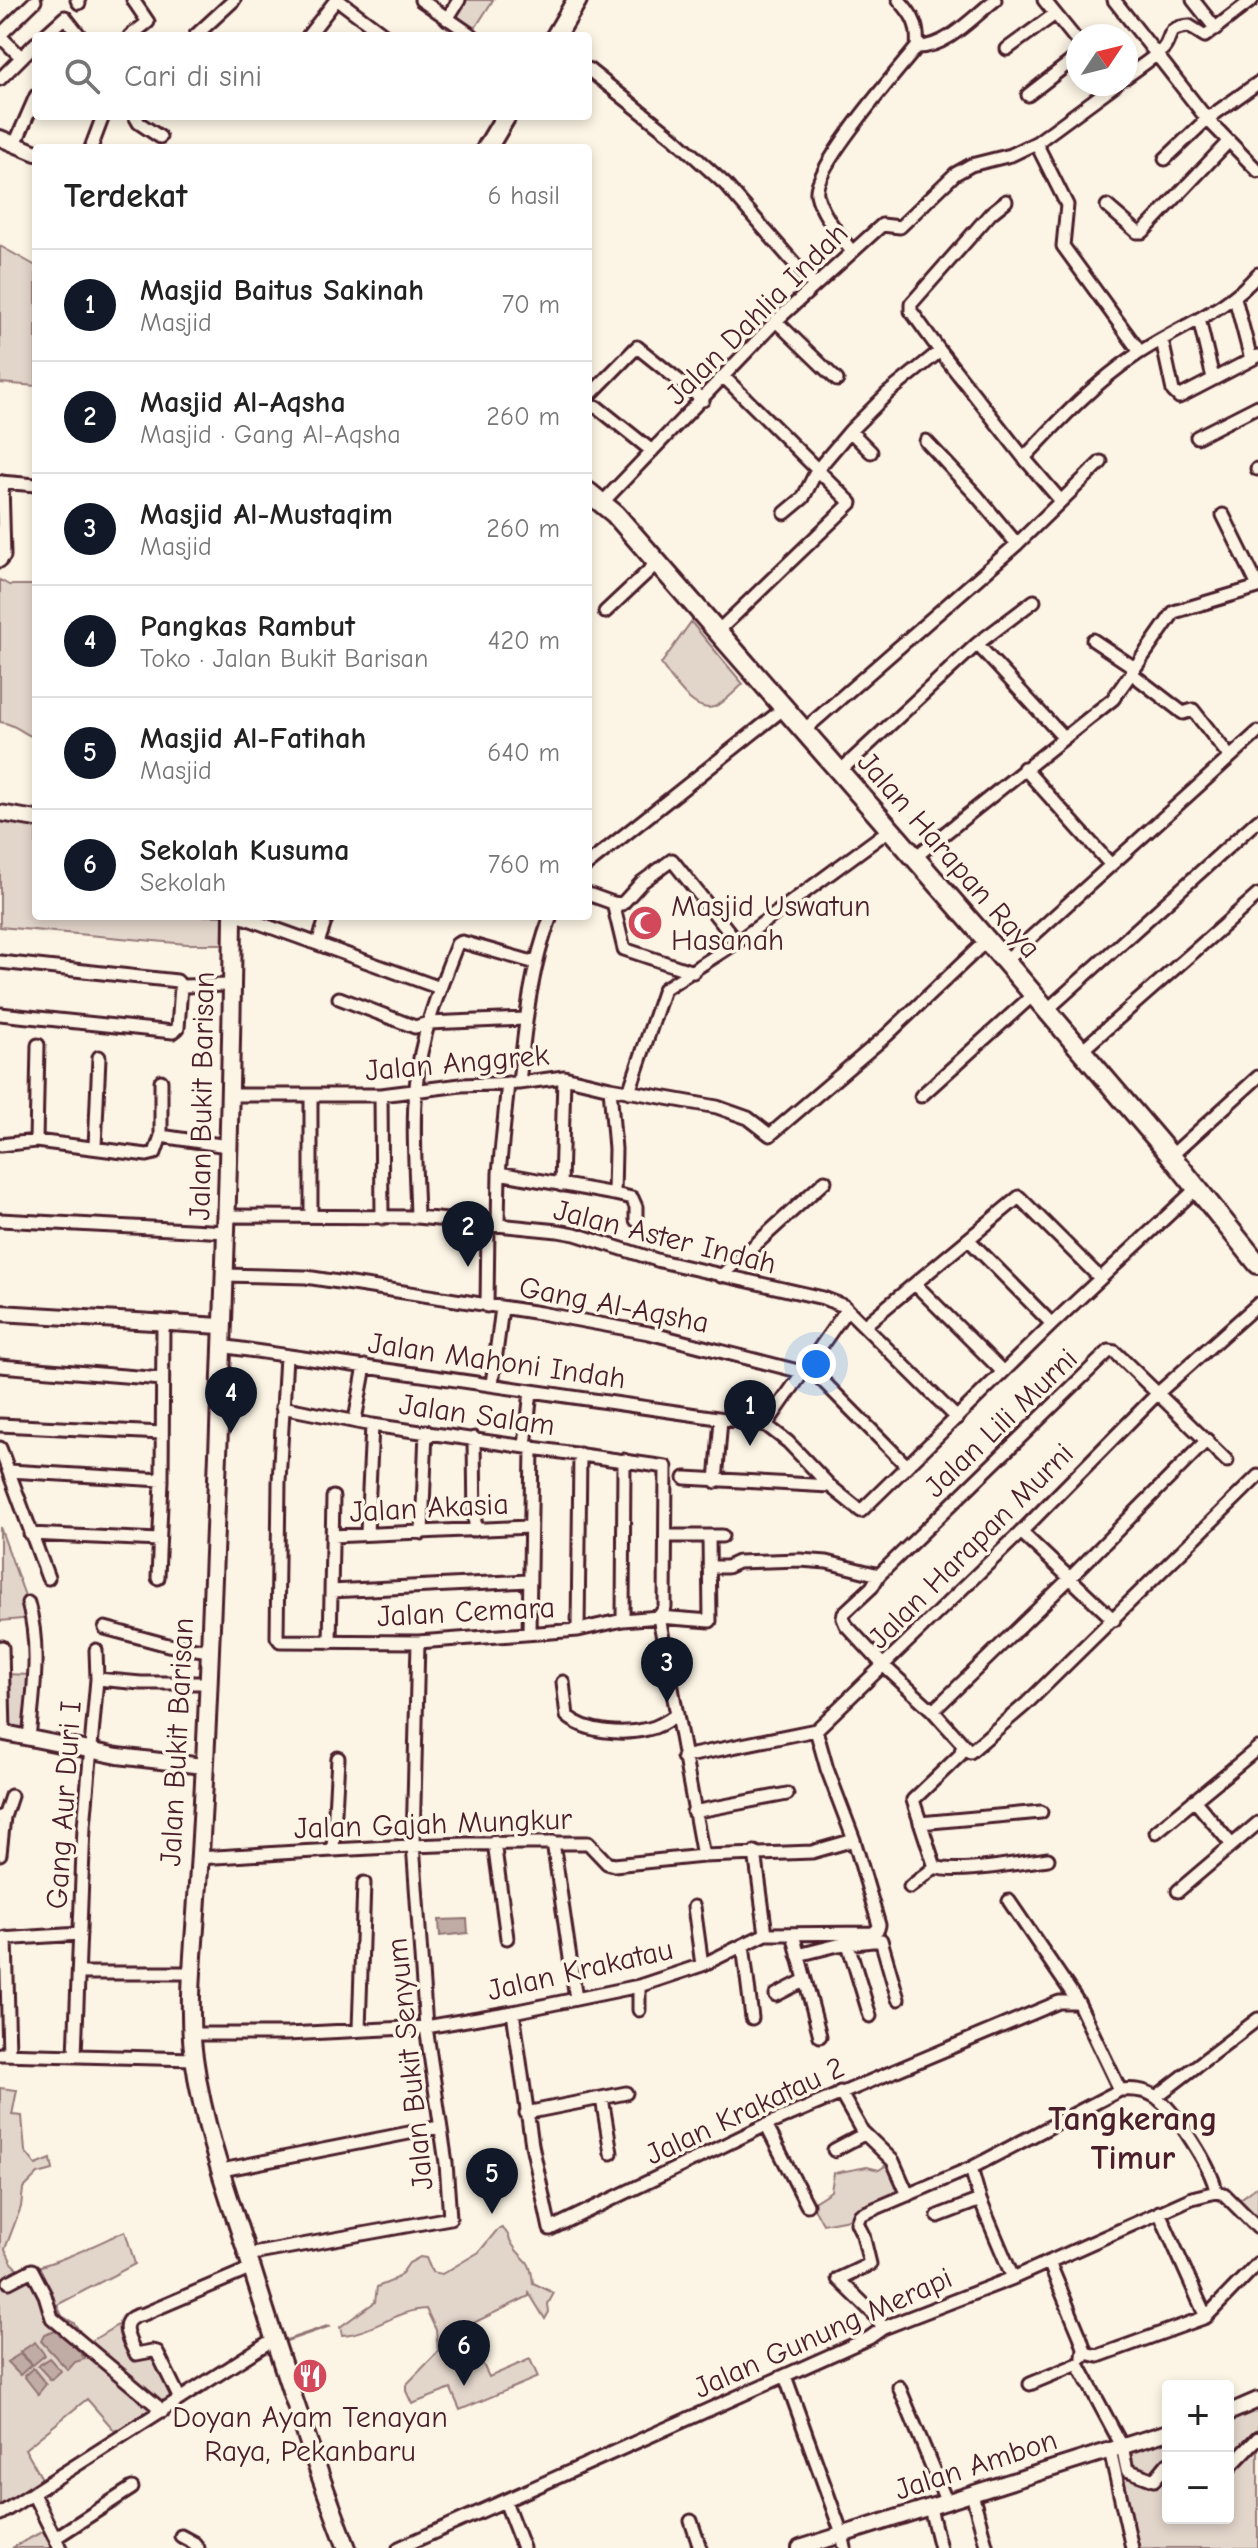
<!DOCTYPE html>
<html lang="id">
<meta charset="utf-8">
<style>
:root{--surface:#fff;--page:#f2f2f2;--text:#222;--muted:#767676;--line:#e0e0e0;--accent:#111827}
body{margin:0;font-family:"Comic Neue",sans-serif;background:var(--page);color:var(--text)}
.controls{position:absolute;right:24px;bottom:24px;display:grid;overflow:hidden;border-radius:8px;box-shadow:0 4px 12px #0003}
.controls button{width:72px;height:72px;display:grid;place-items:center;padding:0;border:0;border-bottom:2px solid var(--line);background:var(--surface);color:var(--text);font:40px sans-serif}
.compass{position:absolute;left:1066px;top:24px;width:72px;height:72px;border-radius:50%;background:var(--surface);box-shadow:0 4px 12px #0003;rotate:55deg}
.you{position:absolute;left:816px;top:1364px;width:28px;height:28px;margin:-20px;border:6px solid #fff;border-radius:50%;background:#1a73e8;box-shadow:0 0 0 12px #1a73e833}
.badge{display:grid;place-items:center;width:52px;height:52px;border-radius:50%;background:var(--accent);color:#fff;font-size:26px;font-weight:700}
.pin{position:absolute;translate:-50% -66px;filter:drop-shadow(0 2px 4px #0008)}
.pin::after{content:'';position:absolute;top:42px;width:28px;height:24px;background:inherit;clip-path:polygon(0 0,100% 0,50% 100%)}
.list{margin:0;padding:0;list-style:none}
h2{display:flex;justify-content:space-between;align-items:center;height:104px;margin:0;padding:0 32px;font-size:34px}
h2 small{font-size:26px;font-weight:400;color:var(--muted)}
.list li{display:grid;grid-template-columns:52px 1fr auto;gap:24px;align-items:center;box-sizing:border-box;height:112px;padding:0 32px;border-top:2px solid var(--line)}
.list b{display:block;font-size:30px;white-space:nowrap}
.list p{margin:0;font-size:26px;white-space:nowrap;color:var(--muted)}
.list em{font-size:26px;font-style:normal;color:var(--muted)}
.icon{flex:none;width:44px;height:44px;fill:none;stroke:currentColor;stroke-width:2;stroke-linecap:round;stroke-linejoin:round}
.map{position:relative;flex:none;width:1258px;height:2548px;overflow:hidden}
.search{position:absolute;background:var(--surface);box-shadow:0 4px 12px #0003;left:32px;top:32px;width:560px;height:88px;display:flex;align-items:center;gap:20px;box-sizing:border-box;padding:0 28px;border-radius:8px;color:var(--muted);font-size:30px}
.panel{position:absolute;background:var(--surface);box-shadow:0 4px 12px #0003;left:32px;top:144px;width:560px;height:776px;border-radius:8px}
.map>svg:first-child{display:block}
.green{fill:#e2d5ca;stroke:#967a7a;stroke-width:2}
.water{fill:#c0aca5;stroke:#917474;stroke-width:2}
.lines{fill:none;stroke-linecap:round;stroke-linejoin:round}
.stream{stroke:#917474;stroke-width:3}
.minor-casing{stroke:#4a1f2b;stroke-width:17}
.tertiary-casing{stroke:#4a1f2b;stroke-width:20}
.secondary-casing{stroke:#4a1f2b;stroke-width:22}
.primary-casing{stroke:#4a1f2b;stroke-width:24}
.minor{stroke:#fcf5e5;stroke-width:11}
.tertiary{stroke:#fcf5e5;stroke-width:14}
.secondary{stroke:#fcf5e5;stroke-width:16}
.primary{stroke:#fcf5e5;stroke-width:18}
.labels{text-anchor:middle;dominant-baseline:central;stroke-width:7;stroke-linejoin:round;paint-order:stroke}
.street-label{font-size:30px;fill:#4a1f2b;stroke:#fcf5e5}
.poi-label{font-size:30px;fill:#4a1f2b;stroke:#fcf5e5;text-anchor:start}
.quarter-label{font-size:34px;font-weight:bold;fill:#4a1f2b;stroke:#fcf5e5}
</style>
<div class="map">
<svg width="1258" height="2548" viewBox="0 0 1258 2548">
<rect width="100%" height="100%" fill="#fcf5e5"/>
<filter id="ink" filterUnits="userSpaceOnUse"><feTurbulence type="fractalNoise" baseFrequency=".0125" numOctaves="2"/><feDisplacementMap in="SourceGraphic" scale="16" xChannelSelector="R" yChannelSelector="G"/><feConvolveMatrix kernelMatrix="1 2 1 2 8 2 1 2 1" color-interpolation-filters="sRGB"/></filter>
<g filter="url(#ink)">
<path class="green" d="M463,0h30l-21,33 -21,-15z
M0,246l36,20v120l-36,-3z
M0,580l9,5h27v153c-14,-4 -19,-14 -36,-16z
M691,622l52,62c-8,7 -16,16 -25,21 -22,14 -46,-26 -57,-41z
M0,815l36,6v95h191v28h-40l-187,-17z
M0,1527l33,91 -33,3z
M4,1674l28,1 -4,59 -23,-2z
M0,2088l17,2 -5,25 10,1 3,35 11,14 15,-6 2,11 -15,4 -15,15 -2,18 -16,42 7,14 9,8c37,-8 70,-24 104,-40l10,33 -78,41 5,11 12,7 14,20 33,-20 15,38 20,-6 21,43 -62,33 -28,-32 -62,50 20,35 -45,27z
M888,2164l16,29 -55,26 -26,5 -10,-18 1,-4 17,-11 3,-18 33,-6 12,3z
M1258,2186v36l-19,-22z
M502,2228c7,5 6,9 10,16 11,19 18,10 21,39l21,10 -6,11 1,8 -4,7 -16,-26v3l-64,31 24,50 41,-18 8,18 -78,33 -9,-21 -39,15 -6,-13v-6l32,-33 -2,-22 -10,-21c-29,1 -54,24 -84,26l-2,-8 35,-25 2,-15 15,-6 10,-8 7,-10 11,-6 6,1 6,14 10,2 37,-22 18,-22z
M1258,2407v141h-119l-20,-92 49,-16v78h60v-97l20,-7z
M47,2529l9,19h-44z"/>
<path class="water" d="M467,1919l1,14 -28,3 -1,-16z
M61,2329l24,30 -10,3 -7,8 -27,-29 3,-6z
M35,2342l10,13 -12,10 -13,-13z
M20,2354l11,11 -11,10 -13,-13z
M49,2358l12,13 -10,9 -13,-14z
M33,2368l13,16 -8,10 -14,-18z"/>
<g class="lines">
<path class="stream" d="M282,2342l47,-16"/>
<defs>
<path id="minor" d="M77,0l2,3
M338,0l48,36
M421,0l52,36
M1044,0l34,42
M1114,0l93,119 51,52
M1193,0l23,29
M447,19l12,-19
M0,35l35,-34
M0,36l21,21
M44,36l21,-19 15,19
M130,36l18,-14 -15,-22
M195,36l39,-36
M308,36l28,-36
M917,47c29,1 56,-30 78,-47
M1007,49l48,-35
M588,69l85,68 52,47 89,102
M1126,77c12,-9 26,-18 37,-28 10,-11 1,-21 26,-23l16,10 47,-36
M0,79l36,-36
M1028,95l50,-39
M135,116l4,7 21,14
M1036,143l31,62 -4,41 77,106
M15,144l21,-48
M91,148l12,-32
M1165,159l42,-40 51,-36
M1107,206l30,26h6l85,-90
M852,252c-12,-17 -31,-38 -35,-58 -5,-25 81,-124 100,-147 2,-21 -4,-32 -18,-47
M1235,298l16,61
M1199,319l14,59
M776,321l61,59
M1162,340l11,51 6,6 79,-41
M940,351l-29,-40v-7l80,-91 15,-12
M588,397l49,-50 66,53
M597,407l55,44
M850,431l21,21
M1197,437l61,-31
M926,441l51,55 40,48
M1257,469h1
M0,482l36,3
M1061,501l-37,-43c35,-37 69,-74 112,-103 41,-28 90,-43 122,-81
M603,502l173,-181 106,-96 18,2 55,-53 16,-9 40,-10 25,-12 80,-59
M785,513l18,-15 14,-28 33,-39 38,-38 52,-42 84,107
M1223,515l35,71
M0,561l4,-5 -2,-74
M605,612l52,-49
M717,632l134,-129 -126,-125
M1093,640l42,28
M977,644l86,93
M1131,673l52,40 10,-3 37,47
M803,731l214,-187 84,-82
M1024,768l87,97
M839,772l138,-128 57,-43
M914,858l199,-159 61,-87 84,-25
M588,864l195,-155
M588,894l25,9 11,46 69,23
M613,903l9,1 20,-22 30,-22 65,82
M240,916l200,72
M318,943l9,-27
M1005,961l253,-229
M0,962l177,19 4,5 -3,42 -5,4 -173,-18
M181,986l51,-1
M339,998l76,29 13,-4 98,-4
M1047,1010l211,-190
M1081,1051l177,-156
M519,1083c6,-56 11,-114 32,-167
M629,1092l35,-103 73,-47 152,-112
M229,1095h152l80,-10 58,-2 45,-6 46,11 107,19 31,11 22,17 117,-100 100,-95
M381,1095l1,123
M921,1096l112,-101
M311,1097v118
M161,1136v-55
M36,1141l2,-96
M0,1145l36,-4 111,14 8,-2 6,-17 66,10
M95,1147l4,-90
M1171,1156l87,-79
M499,1173l115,21 1,-45 -5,-61
M561,1185l3,-108
M614,1194l18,4 4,9v13
M228,1216l189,1 141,14 17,3 85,27 163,37 21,8 113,112
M417,1217c-1,-43 -5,-88 -1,-130 4,-50 23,-97 41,-143l5,-2 74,21
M0,1220l227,12
M498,1224l1,-51 9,-90
M969,1240l83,84
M224,1275l82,2 234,36 109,20 153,39
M721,1276l104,-95
M916,1285l87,87
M487,1306l1,-82
M865,1325l154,-128 81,81
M221,1346l545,79
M286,1356l-7,126 -2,155 3,4 138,1 160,-12 45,-10 36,-3 51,4 -1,-85
M807,1365l100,101
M0,1366l162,13
M492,1384l10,-76
M282,1407l90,18 294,42 -1,140 -6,10
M355,1420l10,-54
M0,1425l162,8
M766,1425l22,17 42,44 31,25 191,-187 145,-136
M766,1425l81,-116
M474,1438l1,92
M525,1446l6,-55
M0,1448l48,130
M9,1471l153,9
M685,1478l145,8
M716,1482l5,-63
M1021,1532l93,88
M367,1533l5,-108
M422,1533l4,-102
M30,1534l129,6
M332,1536l197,-9
M666,1536h56
M709,1567h18l11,-5 62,-2 27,2 52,13 230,-224 6,1 112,109
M879,1575l-7,12 -28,26 -1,5 3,7 38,41 49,45 37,41 56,-48 232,-228
M158,1578l4,-98 1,-159
M331,1591l197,-10
M28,1603c13,44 5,91 1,136
M623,1620l1,-160
M105,1628l63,17 42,6
M578,1630l2,-176
M529,1633l3,-186
M330,1642l3,-145
M2,1647l2,86
M97,1679l44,4h67
M563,1682l4,34c19,17 57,19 81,13 11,-2 21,-9 29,-15
M933,1711l136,-132 138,-139
M963,1745l-3,10 -47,45 22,67c22,8 87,-5 113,-8
M683,1757l133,-27 205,-198 137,-139 100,-89
M1194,1800l38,45
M693,1812l94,-18
M0,1817h4l7,-21
M920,1823l121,-11
M1156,1832l102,-84
M494,1842l13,96
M553,1842l23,157
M333,1849l5,-91
M755,1852l11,82
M0,1854l4,-37
M703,1856l109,-4 42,-12 -27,-71 -11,-39
M200,1858c130,-8 258,-17 388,-15l19,20 7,2 89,-9 -44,-239
M910,1887l25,-20
M1178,1891l80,-68
M1009,1901l69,101
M694,1907l8,58
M793,1934l27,102
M6,1938l3,116
M1,1939l79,-5
M848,1944l22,72
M743,1945l9,73
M798,1955l40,-10 43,-5 17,59
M79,1973h113
M639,1986v24
M776,1995l29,-15
M513,2012l19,133 18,84 216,-104 293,-123h19l42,88
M359,2029l5,-146
M192,2034h95l139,-7 87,-15 126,-26 63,-21 64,-31 107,-1 5,-4 1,-4 -25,-85
M0,2054l194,5
M75,2055l9,-228 13,-148 -1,-29
M840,2092l22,39 31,30 15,34
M1156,2097l102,-78
M602,2098l9,55
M526,2113l100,-20
M766,2125l41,80
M834,2150l30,-16
M971,2168l9,32 33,78
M222,2170l217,-43
M1159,2212l47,105
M938,2216l42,-16
M247,2255l203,-37 -4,-55 -20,-136 -13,-183 5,-202
M1049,2262l31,74 4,12 -1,9
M9,2282l23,-12 13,25 7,23 111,93
M883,2328l-8,-13 -37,-36 32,-15 -7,-29 -6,-12 3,-8 111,-47 149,-78c12,-1 25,-1 36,7 19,14 57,72 60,95
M1085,2353l13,3 108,-39 52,-54
M1078,2364l44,82 5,24 27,10 14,-17
M785,2376l57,158 3,14
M1030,2384l48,-20
M899,2387l48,116
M180,2399l-23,-47 -5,-1 -16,3c-9,-17 -20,-36 8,-40l108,-46
M1110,2450l22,98
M1228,2469l30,-31
M33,2494l27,54
M972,2494l15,54
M505,2501l18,47
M930,2508l10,40
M0,2514l272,-174
M691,2521l9,27
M181,2536l13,7 4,5
M55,2538l77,-50
M399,2548l470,-210 14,-10 130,-50 179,-80 24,-6 8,2 34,34"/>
<path id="tertiary" d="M0,138l36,15
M0,813l36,6
M0,1313l221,13
M0,1732l118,24 85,10
M1228,2413l30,-13
M800,2548l368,-116"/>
<path id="secondary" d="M233,916c-3,261 -14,521 -25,782 -3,67 -6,133 -11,200 -3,54 -11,112 -2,166 9,65 33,130 53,192 31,99 62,196 99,292"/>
<path id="primary" d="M556,36l21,-36
M487,148l19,-32
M588,492l27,22 390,447 166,195 87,108"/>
</defs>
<use href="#minor" class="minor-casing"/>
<use href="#tertiary" class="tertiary-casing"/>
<use href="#secondary" class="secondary-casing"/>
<use href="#primary" class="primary-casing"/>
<use href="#minor" class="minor"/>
<use href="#tertiary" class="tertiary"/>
<use href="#secondary" class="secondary"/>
<use href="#primary" class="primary"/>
</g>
</g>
<defs>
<symbol id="mosque-disc" viewBox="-11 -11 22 22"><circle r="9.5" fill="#d1495b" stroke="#fcf5e5"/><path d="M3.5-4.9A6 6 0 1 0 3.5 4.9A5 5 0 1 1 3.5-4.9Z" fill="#fff"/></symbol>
<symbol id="restaurant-disc" viewBox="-11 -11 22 22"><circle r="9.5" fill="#d1495b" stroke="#fcf5e5"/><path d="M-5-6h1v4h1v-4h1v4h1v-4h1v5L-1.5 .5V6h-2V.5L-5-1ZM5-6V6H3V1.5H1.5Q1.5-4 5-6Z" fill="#fff"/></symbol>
</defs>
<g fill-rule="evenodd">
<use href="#mosque-disc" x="625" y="903" width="40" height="40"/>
<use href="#restaurant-disc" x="290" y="2356" width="40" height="40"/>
</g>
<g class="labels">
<g class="street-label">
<text transform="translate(757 314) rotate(-45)">Jalan Dahlia Indah</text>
<text transform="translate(949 855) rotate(49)">Jalan Harapan Raya</text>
<text transform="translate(457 1063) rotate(-5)">Jalan Anggrek</text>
<text transform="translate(202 1096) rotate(-89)">Jalan Bukit Barisan</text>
<text transform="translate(665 1237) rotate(14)">Jalan Aster Indah</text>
<text transform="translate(614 1305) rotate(11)">Gang Al-Aqsha</text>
<text transform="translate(497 1361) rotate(8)">Jalan Mahoni Indah</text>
<text transform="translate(477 1415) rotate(8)">Jalan Salam</text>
<text transform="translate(1001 1423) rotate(-44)">Jalan Lili Murni</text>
<text transform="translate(429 1508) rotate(-3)">Jalan Akasia</text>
<text transform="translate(971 1546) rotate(-45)">Jalan Harapan Murni</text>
<text transform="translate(466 1612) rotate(-3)">Jalan Cemara</text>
<text transform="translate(177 1742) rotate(-87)">Jalan Bukit Barisan</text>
<text transform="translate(64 1805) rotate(-86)">Gang Aur Duri I</text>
<text transform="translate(433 1824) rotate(-2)">Jalan Gajah Mungkur</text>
<text transform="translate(580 1970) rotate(-13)">Jalan Krakatau</text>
<text transform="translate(410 2064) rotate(-96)">Jalan Bukit Senyum</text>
<text transform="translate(745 2111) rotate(-25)">Jalan Krakatau 2</text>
<text transform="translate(823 2333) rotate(-24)">Jalan Gunung Merapi</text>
<text transform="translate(976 2465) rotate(-18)">Jalan Ambon</text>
</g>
<g class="poi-label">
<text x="671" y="906">Masjid Uswatun<tspan x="671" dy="34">Hasanah</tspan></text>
<text x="310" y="2417" text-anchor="middle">Doyan Ayam Tenayan<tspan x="310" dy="34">Raya, Pekanbaru</tspan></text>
</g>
<g class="quarter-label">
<text x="1133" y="2119">Tangkerang<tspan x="1133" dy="39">Timur</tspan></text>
</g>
</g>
</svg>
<div class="controls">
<button>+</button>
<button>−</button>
</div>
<svg class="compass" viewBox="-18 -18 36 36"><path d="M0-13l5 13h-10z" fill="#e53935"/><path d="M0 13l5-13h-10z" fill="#767676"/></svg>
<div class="you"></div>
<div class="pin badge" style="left:750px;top:1446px">1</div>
<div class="pin badge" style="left:468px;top:1267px">2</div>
<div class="pin badge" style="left:667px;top:1703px">3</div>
<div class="pin badge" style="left:231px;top:1433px">4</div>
<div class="pin badge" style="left:492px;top:2214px">5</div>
<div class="pin badge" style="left:464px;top:2386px">6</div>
<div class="search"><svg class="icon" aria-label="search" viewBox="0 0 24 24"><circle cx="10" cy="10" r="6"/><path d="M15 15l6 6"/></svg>Cari di sini</div>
<section class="panel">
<h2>Terdekat<small>6 hasil</small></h2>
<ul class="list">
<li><span class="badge">1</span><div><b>Masjid Baitus Sakinah</b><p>Masjid</p></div><em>70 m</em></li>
<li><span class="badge">2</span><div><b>Masjid Al-Aqsha</b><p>Masjid · Gang Al-Aqsha</p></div><em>260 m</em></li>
<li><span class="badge">3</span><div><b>Masjid Al-Mustaqim</b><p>Masjid</p></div><em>260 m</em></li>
<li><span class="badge">4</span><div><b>Pangkas Rambut</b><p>Toko · Jalan Bukit Barisan</p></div><em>420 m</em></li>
<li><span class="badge">5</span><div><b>Masjid Al-Fatihah</b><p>Masjid</p></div><em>640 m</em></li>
<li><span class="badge">6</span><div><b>Sekolah Kusuma</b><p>Sekolah</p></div><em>760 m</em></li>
</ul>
</section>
</div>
